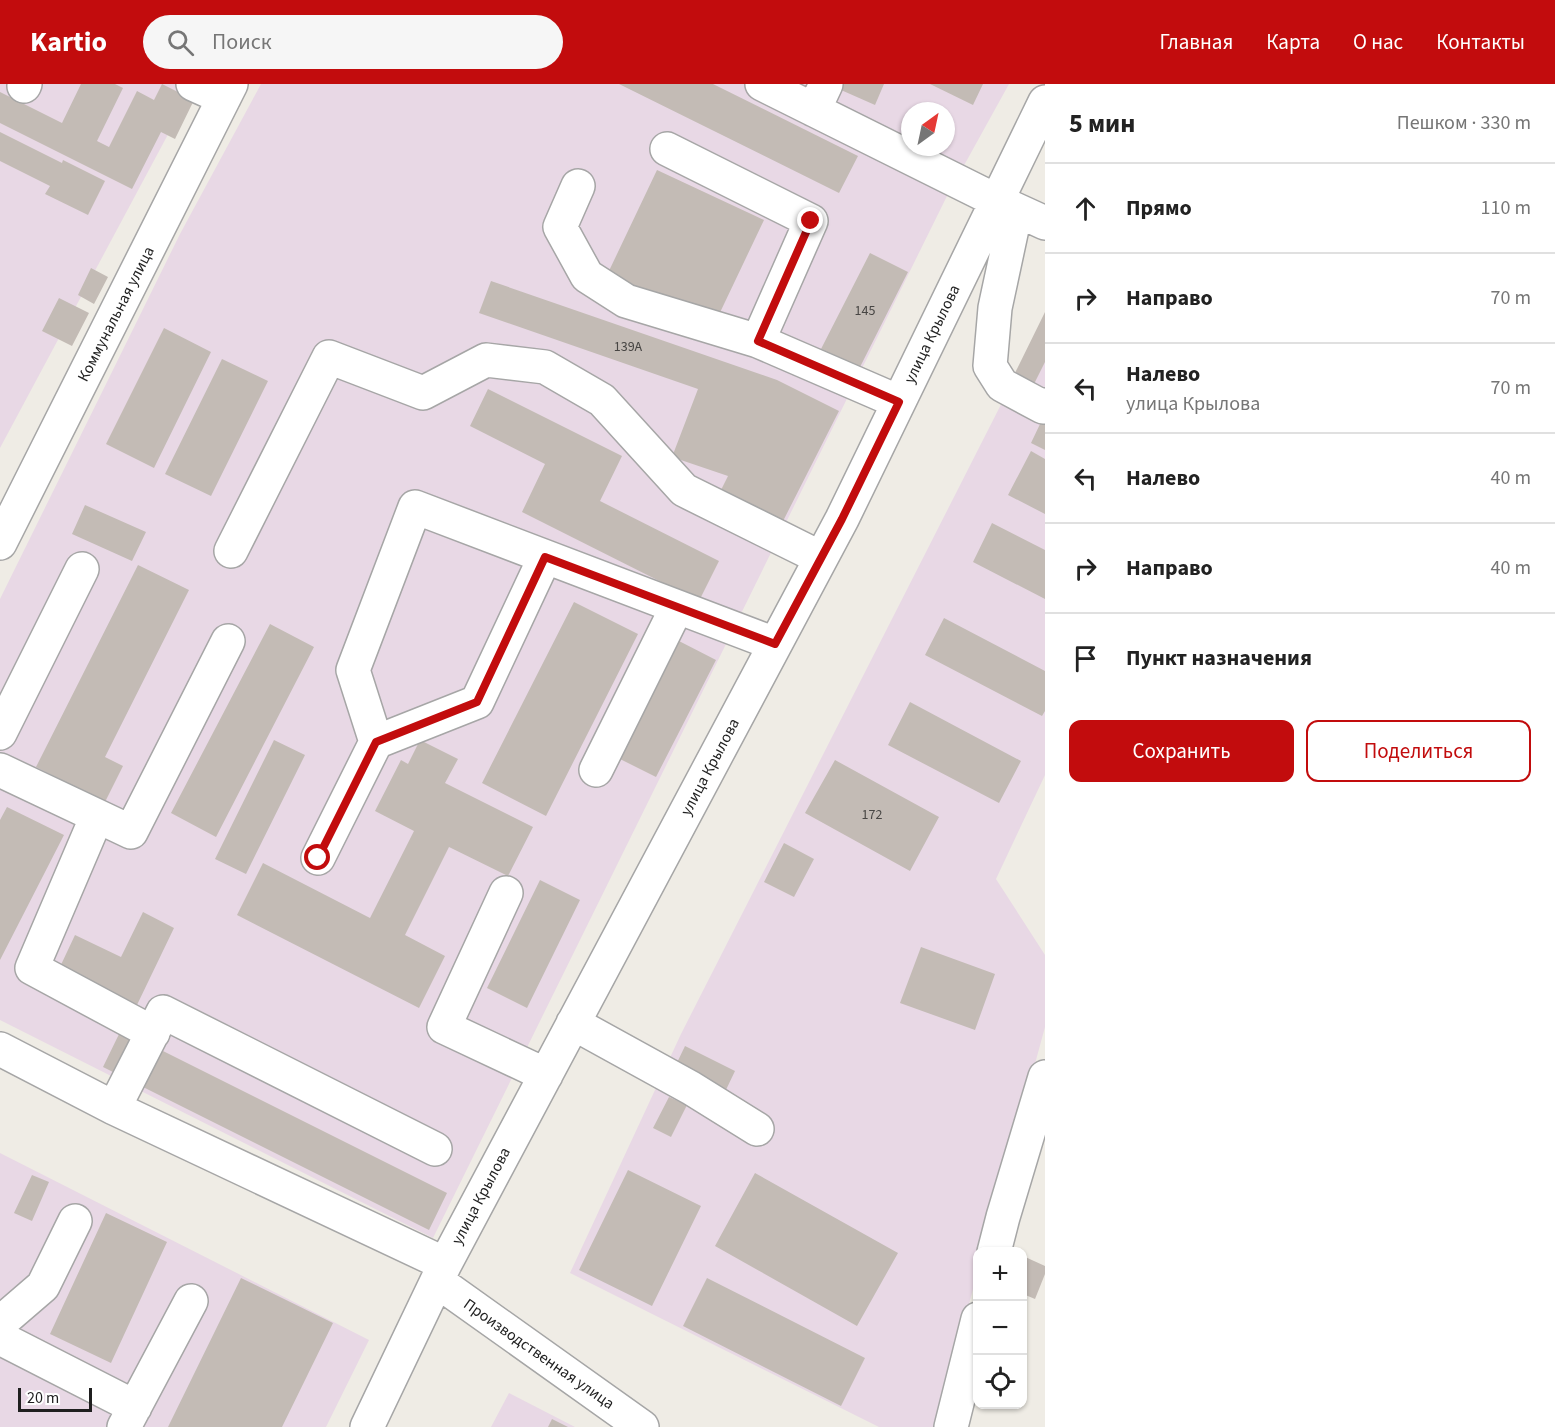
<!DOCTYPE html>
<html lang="ru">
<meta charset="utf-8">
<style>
:root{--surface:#fff;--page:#f6f6f6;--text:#222;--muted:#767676;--line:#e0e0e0;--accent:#c20c0d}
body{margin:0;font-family:"Source Sans 3",sans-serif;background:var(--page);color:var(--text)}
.controls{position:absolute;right:18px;bottom:18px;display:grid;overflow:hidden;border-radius:12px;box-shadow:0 2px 4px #0004}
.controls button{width:54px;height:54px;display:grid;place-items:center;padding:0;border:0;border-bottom:2px solid var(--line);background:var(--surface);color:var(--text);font:30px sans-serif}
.compass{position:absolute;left:901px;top:18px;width:54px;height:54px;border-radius:50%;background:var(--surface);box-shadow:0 2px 4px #0004;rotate:33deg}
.scale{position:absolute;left:18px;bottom:15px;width:74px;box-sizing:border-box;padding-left:6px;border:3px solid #1f1f1f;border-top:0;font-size:16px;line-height:21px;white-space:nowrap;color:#1f1f1f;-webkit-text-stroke:4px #fff;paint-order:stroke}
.stop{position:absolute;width:18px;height:18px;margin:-14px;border:4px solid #c20c0d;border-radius:50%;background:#fff}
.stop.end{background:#c20c0d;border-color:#fff;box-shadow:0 2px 6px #0008}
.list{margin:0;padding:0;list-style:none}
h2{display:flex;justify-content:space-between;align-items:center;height:78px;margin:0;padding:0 24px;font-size:26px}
h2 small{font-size:20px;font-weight:400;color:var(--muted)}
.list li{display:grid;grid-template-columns:39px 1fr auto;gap:18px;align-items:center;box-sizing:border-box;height:90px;padding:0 24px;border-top:2px solid var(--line)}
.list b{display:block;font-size:22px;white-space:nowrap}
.list p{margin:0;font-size:20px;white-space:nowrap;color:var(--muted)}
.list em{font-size:20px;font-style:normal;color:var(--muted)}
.actions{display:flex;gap:12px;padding:18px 24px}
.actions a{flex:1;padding:14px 0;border:2px solid var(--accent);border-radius:12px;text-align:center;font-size:21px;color:var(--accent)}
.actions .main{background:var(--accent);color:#fff}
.icon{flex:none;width:33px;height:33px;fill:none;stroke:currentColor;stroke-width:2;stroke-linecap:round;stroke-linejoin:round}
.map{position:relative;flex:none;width:1045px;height:1343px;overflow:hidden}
header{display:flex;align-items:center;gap:36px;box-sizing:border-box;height:84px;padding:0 30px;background:var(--accent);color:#fff}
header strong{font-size:28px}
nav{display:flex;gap:33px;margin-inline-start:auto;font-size:21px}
.search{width:420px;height:54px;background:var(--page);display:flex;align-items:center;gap:15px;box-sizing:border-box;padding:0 21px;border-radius:33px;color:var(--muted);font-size:22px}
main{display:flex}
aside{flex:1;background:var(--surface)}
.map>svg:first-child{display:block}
.industrial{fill:#e8d8e5;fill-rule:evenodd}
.building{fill:#c3bbb5}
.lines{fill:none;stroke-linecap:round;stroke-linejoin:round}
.minor-casing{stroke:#a6a6a6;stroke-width:36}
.minor{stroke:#fff;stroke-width:33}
.route{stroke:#c20c0d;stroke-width:8}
.labels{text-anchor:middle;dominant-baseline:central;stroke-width:6;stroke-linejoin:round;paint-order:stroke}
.number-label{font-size:14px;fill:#484644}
.street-label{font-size:16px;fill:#1f1f1f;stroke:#fff}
</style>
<header>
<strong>Kartio</strong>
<div class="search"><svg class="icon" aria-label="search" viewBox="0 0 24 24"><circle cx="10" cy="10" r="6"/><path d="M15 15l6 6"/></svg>Поиск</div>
<nav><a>Главная</a><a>Карта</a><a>О нас</a><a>Контакты</a></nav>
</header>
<main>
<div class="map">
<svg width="1045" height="1343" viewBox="0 0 1045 1343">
<rect width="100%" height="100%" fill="#efece5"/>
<path class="industrial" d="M0,0h195l-195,364z
M261,0h748l-63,114 -513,1040 -433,-218v-421l180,-365zM910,27h36v36h-36z
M1045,234v457l-49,104 49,76v72l-61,224 -6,1 -1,22 -41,153h-57l-309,-154 111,-239z
M0,1069l369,187 -43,87h-326z
M509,1309l66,34h-84z"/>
<path class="building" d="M81,0h34l8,4 -26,53 12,6 28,-56 17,9 8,-16 32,16 -19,39 -14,-7 -29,57 -132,-66v-31l62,31z
M619,0h94l145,72 -19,37z
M843,0h41l-9,21 -34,-15z
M930,0h53l-10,21z
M0,48l62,31 1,-3 42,21 -17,34 -43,-21 5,-8 -50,-25z
M657,86l107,50 -49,103 -107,-50z
M870,169l38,19 -49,97 -38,-20z
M91,184l17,9 -14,27 -16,-9z
M491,197l286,99 62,31 -59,116 -62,-31 10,-20 -56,-19 26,-68 -219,-76z
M59,214l30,15 -17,33 -30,-15z
M1045,228v50l-12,24 -20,-9z
M164,244l47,24 -57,116 -48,-24z
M222,275l46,22 -57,115 -46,-22z
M488,305l134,67 -22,45 119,60 -20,40 -177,-89 23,-48 -75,-38z
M1041,338l4,2v26l-14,-7z
M1031,367l14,8v55l-37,-19z
M85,421l61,27 -14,29 -60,-27z
M992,439l53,27v49l-72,-37z
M138,481l51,25 -84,167 18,9 -18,36 -69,-35z
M574,518l64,32 -92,182 -64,-33z
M944,534l101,53v40l-3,5 -117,-61z
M270,540l44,23 -98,190 -45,-24z
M679,557l37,19 -60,117 -38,-19z
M910,618l111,59 -22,42 -111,-58z
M274,656l31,15 -59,119 -31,-15z
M420,656l38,19 -13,24 88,44 -25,49 -59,-29 -44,88 40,21 -26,52 -182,-93 26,-52 107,55 44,-87 -39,-20 26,-51 7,4z
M835,676l104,57 -29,54 -105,-58z
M7,723l57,28 -64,125v-140z
M784,759l30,16 -20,38 -30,-15z
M540,796l40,20 -53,108 -40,-20z
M143,828l31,16 -38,79 -77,-38 16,-34 46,22z
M921,863l74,27 -20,56 -75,-27z
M121,946l326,163 -18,37 -326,-163z
M685,962l50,25 -11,23 -50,-25z
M669,1013l18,8 -16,32 -18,-9z
M628,1086l73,36 -49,100 -73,-36z
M755,1089l143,80 -41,73 -142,-80z
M32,1091l17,7 -17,39 -18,-8z
M106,1129l61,29 -56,121 -61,-29z
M1023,1172l22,10v8l-10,25 -12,-5z
M241,1194l92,45 -51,104h-114z
M707,1194l158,80 -24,48 -158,-80z
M552,1335l16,8h-20z"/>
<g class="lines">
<defs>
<path id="minor" d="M193,0l31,14
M762,0l235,117 48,22
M24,2l1,-2
M814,26l12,-26
M667,65l144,72 -53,120
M578,102l-18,41 27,49 39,25 132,40 141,61
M1016,126l-21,98 -5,58 12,19 41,22 2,-2
M0,459l231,-459
M231,467l98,-194 94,36 63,-33 59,7 57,33 82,90 137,68
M0,649l82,-164
M376,658l101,-40 68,-145
M0,686l131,62 97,-191
M596,686l81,-163
M97,732l-65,152 121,65
M318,774l58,-116 -23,-72 62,-163 360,137
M506,809l-62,134 102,48
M573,939l118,65 66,41
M0,965l114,59 331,156
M114,1024l49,-96 272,137
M994,1168l9,-35 42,-140
M437,1197l205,146
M0,1239l43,-37 32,-65
M0,1254l135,69
M124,1343l67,-126
M367,1343l78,-163 397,-745 203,-417
M951,1343l27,-108"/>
</defs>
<use href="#minor" class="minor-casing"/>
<use href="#minor" class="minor"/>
</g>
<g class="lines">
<path class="route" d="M318,774l58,-116 101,-40 68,-145 230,87 67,-125 57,-117 -141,-61 53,-120"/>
</g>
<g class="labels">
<g class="number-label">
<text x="865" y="227">145</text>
<text x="628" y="263">139А</text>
<text x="872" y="731">172</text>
</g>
<g class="street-label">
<text transform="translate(116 230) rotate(-63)">Коммунальная улица</text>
<text transform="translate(932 250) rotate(-64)">улица Крылова</text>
<text transform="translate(710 683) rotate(-62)">улица Крылова</text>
<text transform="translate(481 1112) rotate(-62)">улица Крылова</text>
<text transform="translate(539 1270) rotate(35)">Производственная улица</text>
</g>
</g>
</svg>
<div class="controls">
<button>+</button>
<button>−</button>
<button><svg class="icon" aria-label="locate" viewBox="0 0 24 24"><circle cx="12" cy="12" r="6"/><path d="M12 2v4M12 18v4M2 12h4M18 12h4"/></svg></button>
</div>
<svg class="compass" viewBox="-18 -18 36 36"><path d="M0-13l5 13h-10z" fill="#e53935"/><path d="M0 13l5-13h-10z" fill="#767676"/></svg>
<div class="scale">20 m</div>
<div class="stop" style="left:318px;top:774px"></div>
<div class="stop end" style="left:811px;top:137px"></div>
</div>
<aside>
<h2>5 мин<small>Пешком · 330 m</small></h2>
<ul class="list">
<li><svg class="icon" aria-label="ahead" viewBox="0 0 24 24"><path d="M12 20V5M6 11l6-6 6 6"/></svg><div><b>Прямо</b></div><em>110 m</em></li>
<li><svg class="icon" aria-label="right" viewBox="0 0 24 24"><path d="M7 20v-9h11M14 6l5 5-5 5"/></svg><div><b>Направо</b></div><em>70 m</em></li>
<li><svg class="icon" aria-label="left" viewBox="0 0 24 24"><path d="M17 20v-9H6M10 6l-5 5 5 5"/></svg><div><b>Налево</b><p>улица Крылова</p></div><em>70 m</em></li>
<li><svg class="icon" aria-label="left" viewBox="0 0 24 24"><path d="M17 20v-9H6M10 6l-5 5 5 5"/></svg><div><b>Налево</b></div><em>40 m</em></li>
<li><svg class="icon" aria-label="right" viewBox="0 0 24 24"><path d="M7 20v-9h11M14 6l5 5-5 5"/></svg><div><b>Направо</b></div><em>40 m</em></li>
<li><svg class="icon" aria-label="arrive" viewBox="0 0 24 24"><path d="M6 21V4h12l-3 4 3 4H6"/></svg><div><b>Пункт назначения</b></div></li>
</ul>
<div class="actions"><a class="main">Сохранить</a><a>Поделиться</a></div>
</aside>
</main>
